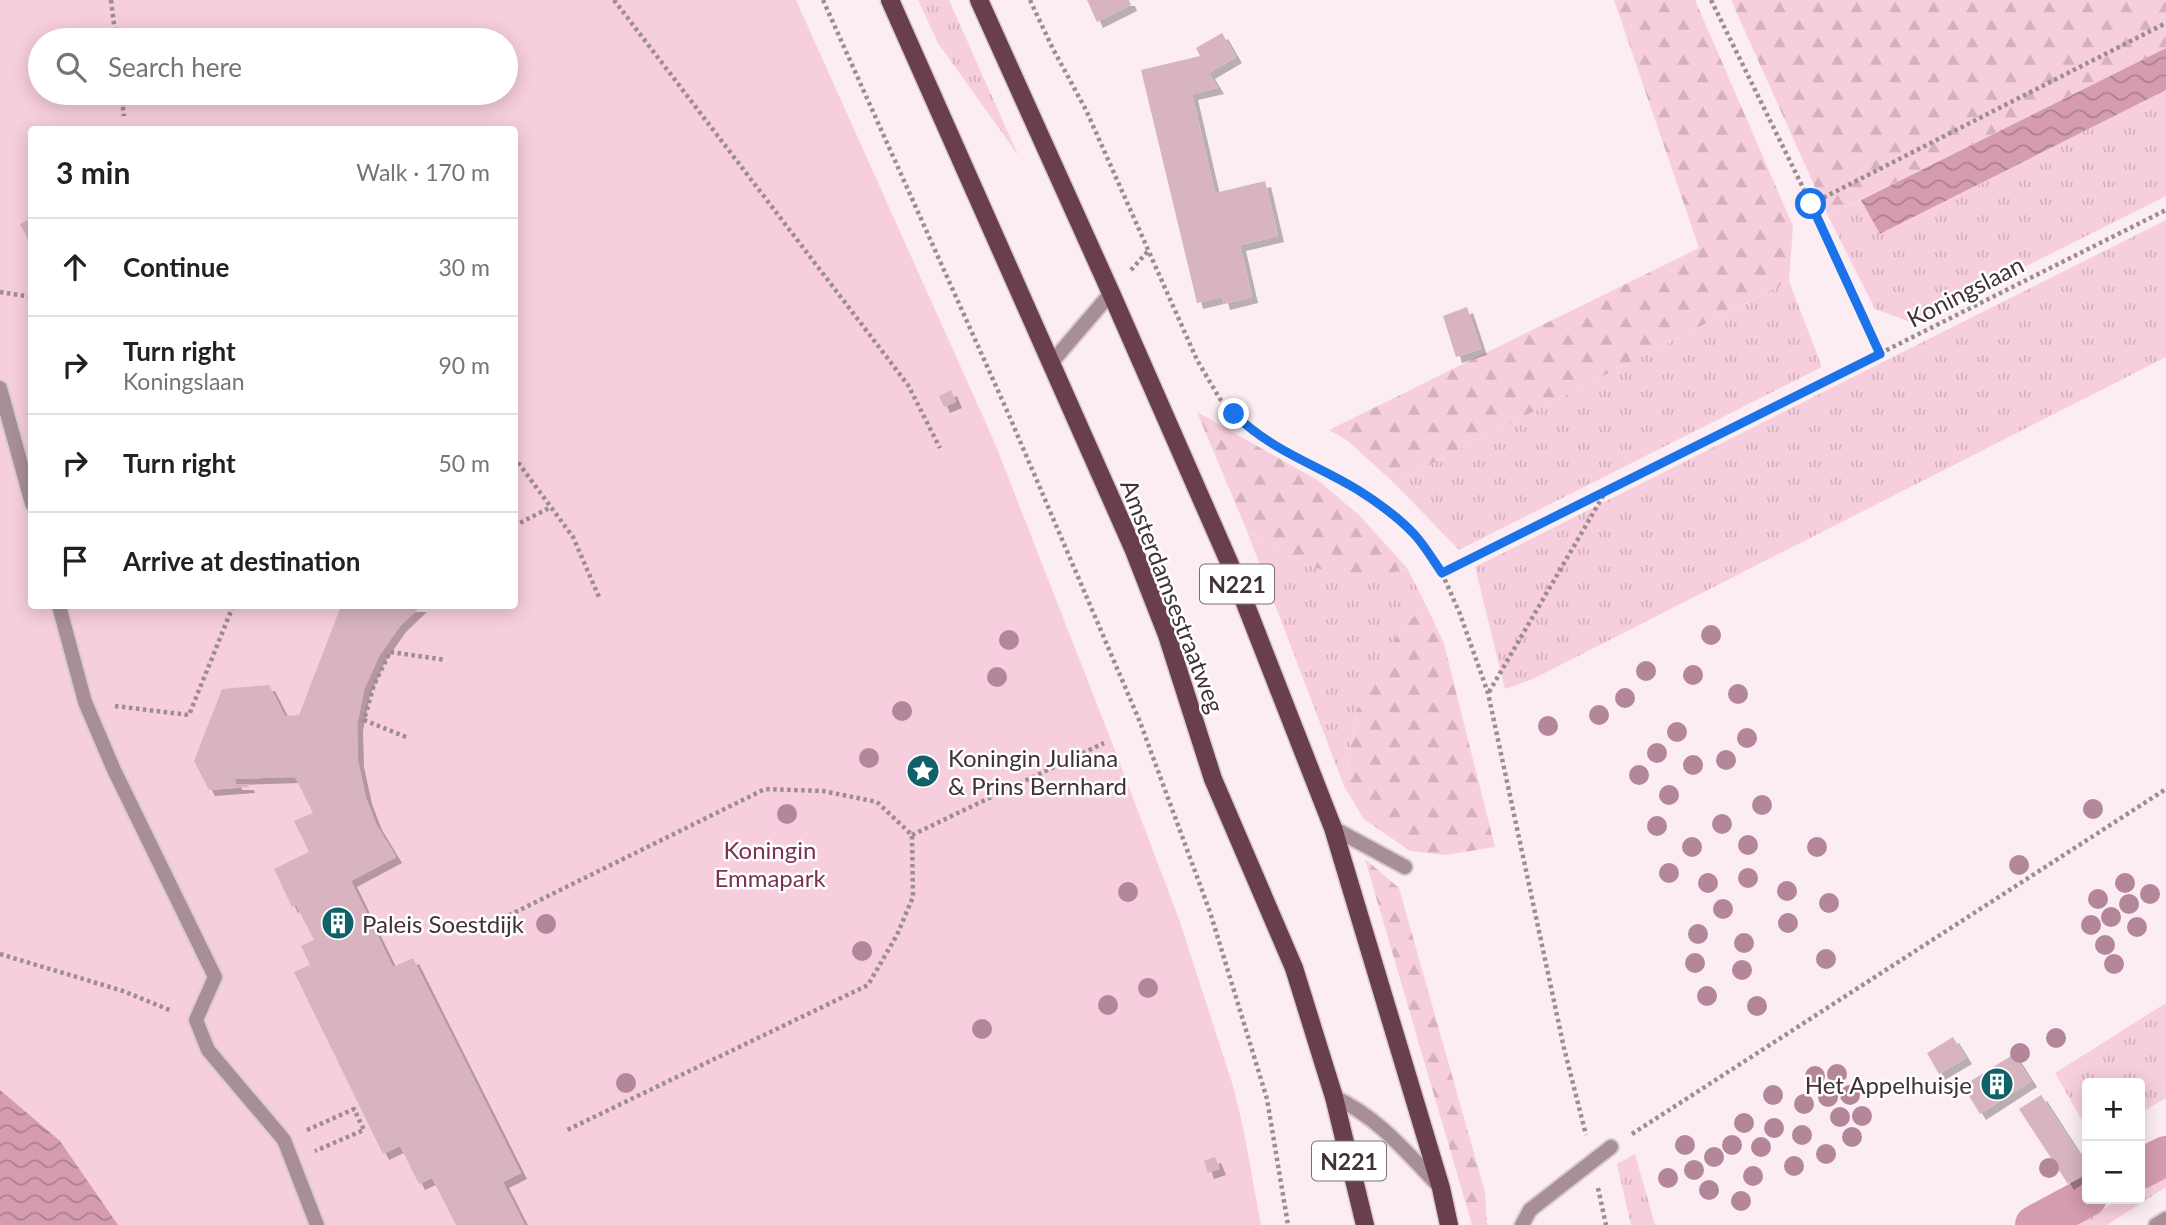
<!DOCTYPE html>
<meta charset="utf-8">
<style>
:root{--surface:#fff;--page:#f6f6f6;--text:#202124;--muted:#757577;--line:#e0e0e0}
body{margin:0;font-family:Lato,sans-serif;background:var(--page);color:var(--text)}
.controls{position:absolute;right:21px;bottom:21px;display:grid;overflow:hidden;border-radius:7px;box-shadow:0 4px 18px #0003}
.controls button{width:63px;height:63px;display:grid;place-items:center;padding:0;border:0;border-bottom:2px solid var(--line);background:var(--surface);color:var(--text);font:35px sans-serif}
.stop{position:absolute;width:21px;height:21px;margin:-16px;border:5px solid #1a73e8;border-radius:50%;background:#fff}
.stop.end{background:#1a73e8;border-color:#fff;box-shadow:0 2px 7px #0008}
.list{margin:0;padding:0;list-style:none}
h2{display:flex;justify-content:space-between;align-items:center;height:91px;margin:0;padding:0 28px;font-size:30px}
h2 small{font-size:23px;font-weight:400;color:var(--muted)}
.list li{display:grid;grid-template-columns:46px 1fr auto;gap:21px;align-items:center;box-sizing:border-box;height:98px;padding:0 28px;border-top:2px solid var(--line)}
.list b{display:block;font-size:26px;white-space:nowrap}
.list p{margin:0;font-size:23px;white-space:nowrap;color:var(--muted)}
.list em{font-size:23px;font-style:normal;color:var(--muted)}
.icon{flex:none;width:38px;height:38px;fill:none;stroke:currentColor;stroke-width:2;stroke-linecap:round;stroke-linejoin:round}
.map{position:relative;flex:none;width:2166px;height:1225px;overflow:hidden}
.search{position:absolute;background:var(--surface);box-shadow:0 4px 18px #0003;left:28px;top:28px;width:490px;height:77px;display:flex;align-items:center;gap:18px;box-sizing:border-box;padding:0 24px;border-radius:38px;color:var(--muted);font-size:26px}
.panel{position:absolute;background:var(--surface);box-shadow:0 4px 18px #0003;left:28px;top:126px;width:490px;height:483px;border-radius:7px}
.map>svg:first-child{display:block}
.grass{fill:url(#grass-tufts)}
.forest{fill:url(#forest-firs)}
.green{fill:#f7cedd;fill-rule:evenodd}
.water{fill:url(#water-waves)}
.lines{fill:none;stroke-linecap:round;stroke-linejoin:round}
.canal{stroke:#d59bb1;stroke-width:40}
.building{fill:#d7b4c0;filter:url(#shadow)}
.lane-casing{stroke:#dacbd0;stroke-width:18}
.street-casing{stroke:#dacbd0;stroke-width:18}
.primary-casing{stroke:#dacbd0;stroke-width:21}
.path{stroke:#9b8d92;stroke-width:4.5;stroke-dasharray:3.5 3.5;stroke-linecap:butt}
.lane{stroke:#a88e97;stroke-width:14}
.street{stroke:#a88e97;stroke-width:14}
.primary{stroke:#693e4f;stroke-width:18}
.tree{fill:#b4869a}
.route{stroke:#1a73e8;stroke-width:9}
.labels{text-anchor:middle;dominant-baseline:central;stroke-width:5;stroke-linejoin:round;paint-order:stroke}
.shield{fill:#fff;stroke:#797073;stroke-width:2}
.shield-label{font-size:23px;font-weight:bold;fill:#403237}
.street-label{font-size:24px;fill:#403237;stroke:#fff}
.poi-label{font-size:24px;fill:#403237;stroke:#fff;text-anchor:start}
.park-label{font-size:24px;fill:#793252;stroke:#fff}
</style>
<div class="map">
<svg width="2166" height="1225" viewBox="0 0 2166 1225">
<defs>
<pattern id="grass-tufts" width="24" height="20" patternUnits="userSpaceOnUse" patternTransform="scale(1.75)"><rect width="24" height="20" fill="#f7cedd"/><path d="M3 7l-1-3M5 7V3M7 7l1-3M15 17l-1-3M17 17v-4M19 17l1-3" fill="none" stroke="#d5b1be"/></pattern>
<pattern id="forest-firs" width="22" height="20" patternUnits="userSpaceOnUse" patternTransform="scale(1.75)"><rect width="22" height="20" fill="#f7cedd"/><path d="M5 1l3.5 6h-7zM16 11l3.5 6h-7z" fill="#d5b1be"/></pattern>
<pattern id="water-waves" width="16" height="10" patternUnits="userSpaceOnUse" patternTransform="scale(1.75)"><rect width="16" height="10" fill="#d59bb1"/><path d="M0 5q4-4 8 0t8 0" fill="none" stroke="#ae7f91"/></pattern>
<filter id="shadow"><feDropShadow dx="6" dy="6" stdDeviation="0" flood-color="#0004"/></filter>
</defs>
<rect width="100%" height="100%" fill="#fcedf2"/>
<path class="grass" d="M918,0h31l69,155 -80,-112z
M2166,90v106l-253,127 -38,-14 -47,-93 33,-16 20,34z
M2166,220v137l-633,322 -28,10 -30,-122z
M1789,281l33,86 -363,183 -65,-67z
M1247,531l37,22 35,16 76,3 12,-4 19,37 -24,23 -45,81 -13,77z
M2166,1003v95l-26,15v-30h-53v46l-32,-56z
M1635,1154l20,71h-24l-14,-61z
M2166,1176v11l-59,38h-37l52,-26h18v-10z"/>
<path class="forest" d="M1614,0h81l98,226 -4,55 -395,202 -46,-42 -19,-11 370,-182z
M1731,0h435v48l-338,168z
M1197,412l122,69 41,35 47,52 -12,4 -38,3 -38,-6 -35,-16 -37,-22z
M1426,605l18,39 51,203 -50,8 -35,-4 -46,-32 -20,-33 13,-76 21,-44 24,-38z
M1365,859l34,29 86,304 2,33h-15z"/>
<path class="green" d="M0,0h796l198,441 124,317 62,164 53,164 10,41 18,98h-1261zM40,40h466v53h-466zM32,130h482v476h-482z"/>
<path class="water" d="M2166,48v42l-286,144 -19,-34z
M0,1090l60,51 58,84h-118z"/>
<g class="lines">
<path class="canal" d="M2140,1169l26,-13
M2035,1225l52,-28"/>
</g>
<path class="building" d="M1087,0h42l2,5 -34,17z
M1222,33l14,24 -27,16 9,15 -26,6 23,99 50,-12 13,55 -38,9 12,52 -28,7 -2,-7 -25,6 -56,-233 59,-14 -4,-8z
M32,218v29l-12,-23z
M1467,307l14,42 -25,8 -13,-41z
M951,390l5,12 -12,5 -5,-11z
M341,606h80l-21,20 -21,30 -15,34 -7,35 1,36 8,37 10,26 20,33 -45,24 42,86 20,-9 108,215 -18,9 22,43h-69l-24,-47 -13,6 -19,-38 -17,8 -89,-182 16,-7 -9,-19 13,-6 -18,-35 -4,2 -18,-38 35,-17 -15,-31 19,-8 -18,-36 -60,2 1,5h12l1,3 -40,3 -15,-29 28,-72 47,-4 16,31 14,-1z
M1953,1037l13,21 -27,16 -12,-21z
M2014,1054l17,27 -51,33 -17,-28z
M2041,1095l46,71v5l-19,13 -49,-75z
M1215,1157l5,12 -12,4 -4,-12z"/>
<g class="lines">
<defs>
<path id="lane" d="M1052,362l59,-69
M0,388l32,116
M59,606l26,96 29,68 101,207 -19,43 12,30 76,90 33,85
M1333,828l72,39
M1334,1097c44,20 72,55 105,89
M1522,1225l8,-15 81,-63"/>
<path id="street" d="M2156,1225l10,-6"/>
<path id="primary" d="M890,0l243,548 34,87 46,144 81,189 40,129 31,128
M979,0l132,293 118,269 104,266 108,360 8,37"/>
</defs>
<use href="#lane" class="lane-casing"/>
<use href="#street" class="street-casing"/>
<use href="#primary" class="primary-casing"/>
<path class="path" d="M111,0l5,40
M614,0l294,385 32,63
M823,0l185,413 132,309 70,190 57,187 21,126
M1030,0l23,49 33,61 111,250 23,39 29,29 42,28 69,36 26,19 27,22 29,40 18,41 28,79 76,355 22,87
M1711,0l100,204 69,150
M121,93l3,23
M1811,204l355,-181
M1131,270l18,-20
M0,292l32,5
M514,457l59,80 26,60
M514,526l37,-19
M1442,573l724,-363
M1489,692l117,-201
M115,706l74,9 44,-109
M406,737l-42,-17 10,-35 16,-33 56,8
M912,835l192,-92
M471,934l294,-145 58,2 54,11 35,33 1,62 -16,38 -29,50 -301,145
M0,954l123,37 49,20
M307,1130l47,-21 10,21 -49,21
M1632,1134l534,-345
M1598,1188l8,37"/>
<use href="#lane" class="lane"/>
<use href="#street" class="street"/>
<use href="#primary" class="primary"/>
</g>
<g class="tree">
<circle cx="1711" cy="635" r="10"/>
<circle cx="1009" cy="640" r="10"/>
<circle cx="1646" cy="671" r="10"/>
<circle cx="1693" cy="675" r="10"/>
<circle cx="997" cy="677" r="10"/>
<circle cx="1738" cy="694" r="10"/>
<circle cx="1625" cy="698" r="10"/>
<circle cx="902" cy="711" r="10"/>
<circle cx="1599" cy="715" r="10"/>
<circle cx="1548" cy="726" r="10"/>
<circle cx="1677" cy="732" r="10"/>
<circle cx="1747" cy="738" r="10"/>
<circle cx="1657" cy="753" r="10"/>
<circle cx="869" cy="758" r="10"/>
<circle cx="1726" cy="760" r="10"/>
<circle cx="1693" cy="765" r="10"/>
<circle cx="1639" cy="775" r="10"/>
<circle cx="1669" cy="795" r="10"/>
<circle cx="1762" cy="805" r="10"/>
<circle cx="2093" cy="809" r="10"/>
<circle cx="787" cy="814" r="10"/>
<circle cx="1722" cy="824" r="10"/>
<circle cx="1657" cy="826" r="10"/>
<circle cx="1748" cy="845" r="10"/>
<circle cx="1692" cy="847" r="10"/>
<circle cx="1817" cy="847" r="10"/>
<circle cx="2019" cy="865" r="10"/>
<circle cx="1669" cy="873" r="10"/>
<circle cx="1748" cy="878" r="10"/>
<circle cx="1708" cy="883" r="10"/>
<circle cx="2125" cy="883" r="10"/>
<circle cx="1787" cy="891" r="10"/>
<circle cx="1128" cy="892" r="10"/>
<circle cx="2150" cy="894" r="10"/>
<circle cx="2098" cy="899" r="10"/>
<circle cx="1829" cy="903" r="10"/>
<circle cx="2129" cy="904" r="10"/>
<circle cx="1723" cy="909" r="10"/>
<circle cx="2111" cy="917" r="10"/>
<circle cx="1788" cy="923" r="10"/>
<circle cx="546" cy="924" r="10"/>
<circle cx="2091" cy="925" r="10"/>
<circle cx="2137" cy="927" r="10"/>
<circle cx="1698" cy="934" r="10"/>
<circle cx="1744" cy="943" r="10"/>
<circle cx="2105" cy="945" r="10"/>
<circle cx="862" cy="951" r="10"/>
<circle cx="1826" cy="959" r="10"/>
<circle cx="1695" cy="963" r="10"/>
<circle cx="2114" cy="964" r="10"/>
<circle cx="1742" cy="970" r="10"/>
<circle cx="1148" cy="988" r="10"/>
<circle cx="1707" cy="996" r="10"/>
<circle cx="1108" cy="1005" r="10"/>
<circle cx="1757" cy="1006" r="10"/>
<circle cx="982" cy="1029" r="10"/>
<circle cx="2056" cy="1038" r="10"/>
<circle cx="2020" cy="1053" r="10"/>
<circle cx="1837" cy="1074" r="10"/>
<circle cx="1815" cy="1076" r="10"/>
<circle cx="626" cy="1083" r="10"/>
<circle cx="1773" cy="1095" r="10"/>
<circle cx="1850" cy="1095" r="10"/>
<circle cx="1828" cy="1097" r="10"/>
<circle cx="1804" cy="1104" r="10"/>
<circle cx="1862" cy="1116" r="10"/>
<circle cx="1840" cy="1117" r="10"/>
<circle cx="1744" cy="1123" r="10"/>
<circle cx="1774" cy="1128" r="10"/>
<circle cx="1802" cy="1135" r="10"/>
<circle cx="1852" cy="1137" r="10"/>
<circle cx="1685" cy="1145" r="10"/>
<circle cx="1732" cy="1145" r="10"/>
<circle cx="1761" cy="1147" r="10"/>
<circle cx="1826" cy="1154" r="10"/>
<circle cx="1714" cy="1157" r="10"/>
<circle cx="1794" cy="1166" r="10"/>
<circle cx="2049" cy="1168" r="10"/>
<circle cx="1694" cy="1170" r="10"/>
<circle cx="1753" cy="1176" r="10"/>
<circle cx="1668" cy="1178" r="10"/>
<circle cx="1709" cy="1190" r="10"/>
<circle cx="1741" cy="1201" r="10"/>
</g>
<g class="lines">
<path class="route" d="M1234,414c40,38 79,49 124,76 19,12 41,28 56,44 11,12 19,26 28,39l438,-219 -69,-150"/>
</g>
<defs>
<symbol id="sight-disc" viewBox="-11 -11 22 22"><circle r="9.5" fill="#116169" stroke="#fff"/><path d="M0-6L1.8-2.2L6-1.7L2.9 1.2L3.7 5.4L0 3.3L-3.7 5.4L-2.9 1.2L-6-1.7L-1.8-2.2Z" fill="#fff"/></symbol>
<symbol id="building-disc" viewBox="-11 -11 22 22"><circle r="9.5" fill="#116169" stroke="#fff"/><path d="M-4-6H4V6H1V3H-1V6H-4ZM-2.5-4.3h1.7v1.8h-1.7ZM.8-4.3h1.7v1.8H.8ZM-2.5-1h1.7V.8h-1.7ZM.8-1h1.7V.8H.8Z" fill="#fff"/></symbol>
</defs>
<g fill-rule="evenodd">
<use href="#sight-disc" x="904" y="752" width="38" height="38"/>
<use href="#building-disc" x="319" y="904" width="38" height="38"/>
<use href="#building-disc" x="1978" y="1065" width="38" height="38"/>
</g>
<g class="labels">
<g class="shield">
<rect x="1200" y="564.5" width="74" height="39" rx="5"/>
<rect x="1312" y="1141.5" width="74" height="39" rx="5"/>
</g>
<g class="shield-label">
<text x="1237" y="584">N221</text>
<text x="1349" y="1161">N221</text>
</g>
<g class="street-label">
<text transform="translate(1965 291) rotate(-27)">Koningslaan</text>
<text transform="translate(1173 596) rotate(69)">Amsterdamsestraatweg</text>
</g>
<g class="poi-label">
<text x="948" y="757">Koningin Juliana<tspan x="948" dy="28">&amp; Prins Bernhard</tspan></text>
<text x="362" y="923">Paleis Soestdijk</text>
<text x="1972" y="1084" text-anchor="end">Het Appelhuisje</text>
</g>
<g class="park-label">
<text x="770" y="849">Koningin<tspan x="770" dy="28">Emmapark</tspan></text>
</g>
</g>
</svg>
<div class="controls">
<button>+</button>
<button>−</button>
</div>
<div class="stop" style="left:1811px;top:204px"></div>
<div class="stop end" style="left:1234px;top:414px"></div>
<div class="search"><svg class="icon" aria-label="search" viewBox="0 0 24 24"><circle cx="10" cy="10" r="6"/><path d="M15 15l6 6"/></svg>Search here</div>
<section class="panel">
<h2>3 min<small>Walk · 170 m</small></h2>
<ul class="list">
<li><svg class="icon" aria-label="ahead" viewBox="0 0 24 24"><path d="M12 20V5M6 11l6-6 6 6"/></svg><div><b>Continue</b></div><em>30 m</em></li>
<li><svg class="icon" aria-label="right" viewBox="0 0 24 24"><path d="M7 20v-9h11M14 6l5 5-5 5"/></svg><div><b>Turn right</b><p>Koningslaan</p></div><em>90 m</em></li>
<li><svg class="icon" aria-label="right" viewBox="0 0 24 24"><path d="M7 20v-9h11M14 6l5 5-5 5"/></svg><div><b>Turn right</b></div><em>50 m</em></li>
<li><svg class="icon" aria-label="arrive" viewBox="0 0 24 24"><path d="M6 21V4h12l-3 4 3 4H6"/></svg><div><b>Arrive at destination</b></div></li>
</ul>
</section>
</div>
